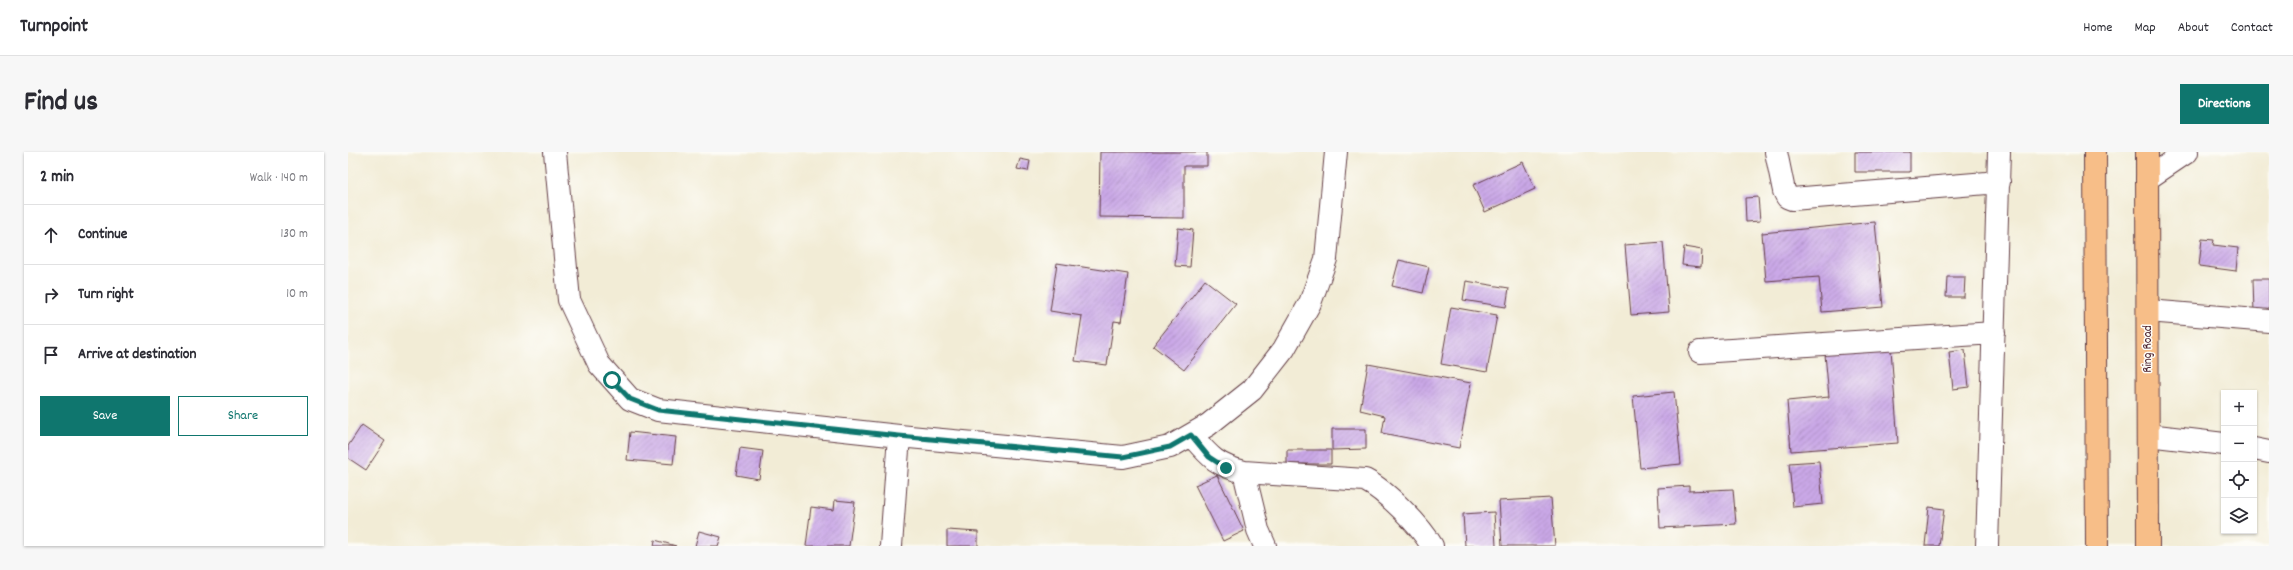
<!DOCTYPE html>
<meta charset="utf-8">
<style>
:root{--surface:#fff;--page:#f7f7f7;--text:#2b2b33;--muted:#7c7c81;--line:#e1e1e2;--accent:#0f766e}
body{margin:0;font-family:Dekko,sans-serif;background:var(--page);color:var(--text)}
.controls{position:absolute;right:12px;bottom:12px;display:grid;overflow:hidden;border-radius:0px;box-shadow:0 1px 3px #0004}
.controls button{width:36px;height:36px;display:grid;place-items:center;padding:0;border:0;border-bottom:1px solid var(--line);background:var(--surface);color:var(--text);font:20px sans-serif}
.stop{position:absolute;width:12px;height:12px;margin:-9px;border:3px solid #0f766e;border-radius:50%;background:#fff}
.stop.end{background:#0f766e;border-color:#fff;box-shadow:0 1px 4px #0008}
.list{margin:0;padding:0;list-style:none}
h2{display:flex;justify-content:space-between;align-items:center;height:52px;margin:0;padding:0 16px;font-size:17px}
h2 small{font-size:13px;font-weight:400;color:var(--muted)}
.list li{display:grid;grid-template-columns:26px 1fr auto;gap:12px;align-items:center;box-sizing:border-box;height:60px;padding:0 16px;border-top:1px solid var(--line)}
.list b{display:block;font-size:15px;white-space:nowrap}
.list em{font-size:13px;font-style:normal;color:var(--muted)}
.actions{display:flex;gap:8px;padding:12px 16px}
.actions a{flex:1;padding:9px 0;border:1px solid var(--accent);border-radius:0px;text-align:center;font-size:14px;color:var(--accent)}
.actions .main{background:var(--accent);color:#fff}
.icon{flex:none;width:22px;height:22px;fill:none;stroke:currentColor;stroke-width:2;stroke-linecap:round;stroke-linejoin:round}
.map{position:relative;flex:none;width:1921px;height:394px;overflow:hidden;border-radius:0px}
header{display:flex;align-items:center;gap:24px;box-sizing:border-box;height:56px;padding:0 20px;background:var(--surface);border-bottom:1px solid var(--line)}
header strong{font-size:19px}
nav{display:flex;gap:22px;margin-inline-start:auto;font-size:14px}
.intro{display:flex;align-items:center;justify-content:space-between;box-sizing:border-box;height:96px;padding:0 24px}
h1{margin:0;font-size:28px}
.button{padding:10px 18px;border-radius:0px;background:var(--accent);color:#fff;font-size:14px;font-weight:700}
main{display:flex;gap:24px;padding:0 24px}
aside{flex:1;background:var(--surface);border-radius:0px;box-shadow:0 1px 3px #0004}
.map>svg:first-child{display:block}
.building{fill:url(#building-hatch)}
.lines{fill:none;stroke-linecap:round;stroke-linejoin:round}
.minor-casing{stroke:#633e45;stroke-width:24}
.major-casing{stroke:#633e45;stroke-width:24}
.minor{stroke:#fff;stroke-width:22}
.major{stroke:#f7be88;stroke-width:22}
.route{stroke:#0f766e;stroke-width:5}
.labels{text-anchor:middle;dominant-baseline:central;stroke-width:3;stroke-linejoin:round;paint-order:stroke}
.street-label{font-size:13px;fill:#4a1f2b;stroke:#fdfcf7}
</style>
<header>
<strong>Turnpoint</strong>
<nav><a>Home</a><a>Map</a><a>About</a><a>Contact</a></nav>
</header>
<div class="intro"><h1>Find us</h1><a class="button">Directions</a></div>
<main>
<aside>
<h2>2 min<small>Walk · 140 m</small></h2>
<ul class="list">
<li><svg class="icon" aria-label="ahead" viewBox="0 0 24 24"><path d="M12 20V5M6 11l6-6 6 6"/></svg><div><b>Continue</b></div><em>130 m</em></li>
<li><svg class="icon" aria-label="right" viewBox="0 0 24 24"><path d="M7 20v-9h11M14 6l5 5-5 5"/></svg><div><b>Turn right</b></div><em>10 m</em></li>
<li><svg class="icon" aria-label="arrive" viewBox="0 0 24 24"><path d="M6 21V4h12l-3 4 3 4H6"/></svg><div><b>Arrive at destination</b></div></li>
</ul>
<div class="actions"><a class="main">Save</a><a>Share</a></div>
</aside>
<div class="map">
<svg width="1921" height="394" viewBox="0 0 1921 394">
<defs>
<pattern id="building-hatch" width="6" height="6" patternUnits="userSpaceOnUse"><rect width="6" height="6" fill="#caa8e7"/><path d="M-1 1l2-2M0 6l6-6M5 7l2-2" fill="none" stroke="#a688bb"/></pattern>
</defs>
<rect width="100%" height="100%" fill="#fdfcf7"/>
<filter id="ink" filterUnits="userSpaceOnUse"><feTurbulence type="fractalNoise" baseFrequency=".025" numOctaves="2"/><feDisplacementMap in="SourceGraphic" scale="8" xChannelSelector="R" yChannelSelector="G"/><feConvolveMatrix kernelMatrix="1 2 1 2 8 2 1 2 1" color-interpolation-filters="sRGB"/></filter>
<filter id="wash" filterUnits="userSpaceOnUse"><feTurbulence type="fractalNoise" baseFrequency=".012" numOctaves="4" result="noise"/><feDisplacementMap in="SourceGraphic" scale="16" xChannelSelector="R" yChannelSelector="G"/><feGaussianBlur stdDeviation="0.9" result="paint"/><feColorMatrix in="noise" values="0 0 0 0 0 0 0 0 0 0 0 0 0 0 0 0 0 1.4 0 .05"/><feComposite in="paint" operator="in"/></filter>
<g filter="url(#wash)">
<rect width="100%" height="100%" fill="#f2ecd6"/>
<g id="blocks">
<path class="building" d="M752,0h107v14h-23v52l-85,-1z
M1507,0h55v20h-55z
M672,7l10,2 -2,10 -11,-2z
M1175,10l12,27 -50,23 -12,-27z
M1410,45l2,24 -14,1 -1,-24z
M1527,70l8,85 -61,5 -3,-35 -53,4 -4,-48z
M830,76l15,2 -3,37 -15,-1z
M1854,87l12,1 -1,5 25,3 -2,23 -37,-5z
M1315,90l6,70 -38,3 -6,-70z
M1336,95l18,3 -1,17 -19,-2z
M1051,108l30,7 -6,26 -31,-7z
M709,111l71,11 -7,48 -7,-1 -7,44 -32,-4 7,-45 -32,-5z
M1599,125h18l-1,20h-18z
M1905,127h16v33l-15,1z
M857,128l31,24 -52,66 -31,-24z
M1118,129l43,7 -3,19 -43,-7z
M1103,155l46,8 -10,57 -46,-8z
M1543,197l7,94 -107,8 -4,-50 42,-4 -4,-43z
M1617,198l4,37 -16,2 -4,-37z
M1020,212l103,19 -12,65 -77,-15 3,-17 -25,-6z
M1326,240l7,72 -41,4 -7,-72z
M14,273l23,16 -19,29 -18,-12v-12z
M984,277h34v20l-34,1z
M282,280l46,5 -3,27 -46,-4z
M392,296l23,3 -4,28 -23,-4z
M939,298h44v14h-44z
M1471,309l4,43 -30,3 -4,-44z
M869,323l27,56 -21,10 -28,-56z
M1341,334v5l44,-2 3,35 -76,4 -2,-40z
M1203,346l4,48h-53l-3,-45z
M487,348l20,2 -6,44h-43l5,-39 23,3z
M1581,355l15,2 -5,37h-14z
M1146,360l2,34h-31l-2,-32z
M599,378l31,2v14h-31z
M351,379l22,6 -3,9h-23z
M307,388l21,6h-22z"/>
</g>
</g>
<g filter="url(#ink)">
<use href="#blocks" fill-opacity="0" stroke="#633e45" stroke-width="1"/>
<g class="lines">
<defs>
<path id="minor" d="M207,0l14,148 30,64 31,35 28,11 241,26 224,21 47,-10 38,-22 44,-35 32,-41 26,-46 16,-44 10,-107
M1428,0l8,39 3,6 5,2 207,-17
M1799,27l40,-27
M1800,159l121,10
M1352,200l294,-19
M843,283c19,22 25,30 53,37l121,8c21,11 55,45 67,66
M1800,283l76,9
M1906,297l15,3
M896,320l14,58 7,16
M543,394l8,-110
M1639,394l12,-394"/>
<path id="major" d="M1747,0l2,394
M1799,0l1,394"/>
</defs>
<use href="#minor" class="minor-casing"/>
<use href="#major" class="major-casing"/>
<use href="#minor" class="minor"/>
<use href="#major" class="major"/>
</g>
</g>
<g class="lines" filter="url(#ink)">
<path class="route" d="M264,228l18,19 28,11 241,26 224,21 47,-10 21,-12 18,22 17,11"/>
</g>
<g class="labels">
<g class="street-label">
<text transform="translate(1800 197) rotate(-90)">Ring Road</text>
</g>
</g>
</svg>
<div class="controls">
<button>+</button>
<button>−</button>
<button><svg class="icon" aria-label="locate" viewBox="0 0 24 24"><circle cx="12" cy="12" r="6"/><path d="M12 2v4M12 18v4M2 12h4M18 12h4"/></svg></button>
<button><svg class="icon" aria-label="layers" viewBox="0 0 24 24"><path d="M12 4l9 5-9 5-9-5zM3 14l9 5 9-5"/></svg></button>
</div>
<div class="stop" style="left:264px;top:228px"></div>
<div class="stop end" style="left:878px;top:316px"></div>
</div>
</main>
